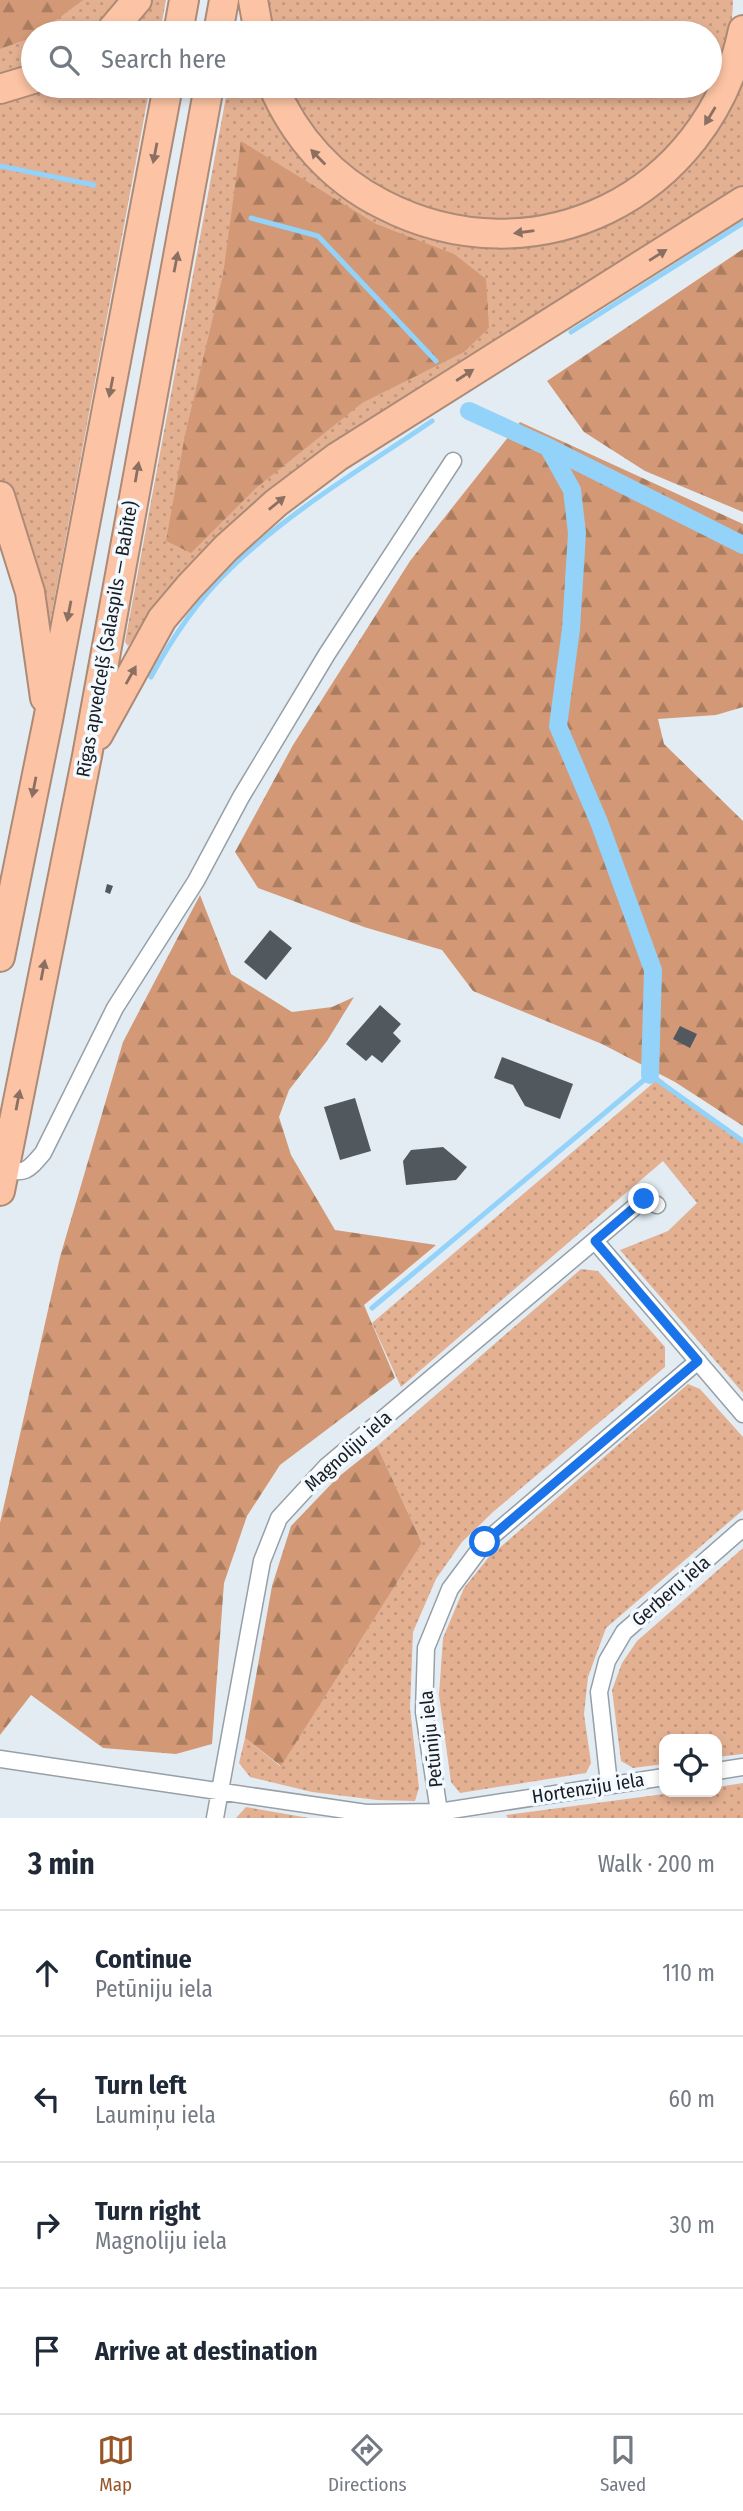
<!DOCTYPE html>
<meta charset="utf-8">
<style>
:root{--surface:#fff;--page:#f6f6f7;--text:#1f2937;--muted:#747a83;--line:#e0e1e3;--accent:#985527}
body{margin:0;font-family:"Fira Sans Condensed",sans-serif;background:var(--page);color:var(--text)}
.controls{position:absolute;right:21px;bottom:21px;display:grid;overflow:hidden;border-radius:14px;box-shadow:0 4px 10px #0003}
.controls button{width:63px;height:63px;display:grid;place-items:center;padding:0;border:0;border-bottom:2px solid var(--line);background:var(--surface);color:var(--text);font:35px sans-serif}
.stop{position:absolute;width:21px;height:21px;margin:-16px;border:5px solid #1a73e8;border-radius:50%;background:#fff}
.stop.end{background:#1a73e8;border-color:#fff;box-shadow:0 2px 7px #0008}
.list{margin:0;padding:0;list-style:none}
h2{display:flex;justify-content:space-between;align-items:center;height:91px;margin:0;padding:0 28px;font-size:30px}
h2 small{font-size:23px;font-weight:400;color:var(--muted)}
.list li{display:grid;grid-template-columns:46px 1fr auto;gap:21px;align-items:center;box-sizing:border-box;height:126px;padding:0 28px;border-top:2px solid var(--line)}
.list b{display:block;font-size:26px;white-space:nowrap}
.list p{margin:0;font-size:23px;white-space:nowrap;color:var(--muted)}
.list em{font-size:23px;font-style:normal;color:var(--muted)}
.icon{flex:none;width:38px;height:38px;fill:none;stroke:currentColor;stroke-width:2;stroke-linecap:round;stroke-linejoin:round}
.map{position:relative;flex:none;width:743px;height:1818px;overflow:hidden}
.search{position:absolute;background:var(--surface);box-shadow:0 4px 10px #0003;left:21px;right:21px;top:21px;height:77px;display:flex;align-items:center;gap:18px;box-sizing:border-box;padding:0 24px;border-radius:38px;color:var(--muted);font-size:26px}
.sheet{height:595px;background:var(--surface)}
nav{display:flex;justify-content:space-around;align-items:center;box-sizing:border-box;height:98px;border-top:2px solid var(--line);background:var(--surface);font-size:19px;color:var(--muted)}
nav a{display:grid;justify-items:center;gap:4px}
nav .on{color:var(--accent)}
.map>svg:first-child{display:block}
.grass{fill:url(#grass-dots)}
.forest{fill:url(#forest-firs)}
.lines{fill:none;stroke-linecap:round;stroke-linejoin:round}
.stream{stroke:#93d2f9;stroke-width:5}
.canal{stroke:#93d2f9;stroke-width:18}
.building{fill:#51595f}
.street-casing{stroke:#97a0a6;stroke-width:19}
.highway-casing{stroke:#ad8a76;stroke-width:32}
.street{stroke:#fff;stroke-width:16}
.highway{stroke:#fcc4a4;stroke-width:28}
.oneway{fill:#8b7062}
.route{stroke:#1a73e8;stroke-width:9}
.labels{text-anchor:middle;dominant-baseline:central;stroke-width:7;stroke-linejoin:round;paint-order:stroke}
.street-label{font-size:19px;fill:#1a1d20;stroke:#f2f9ff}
</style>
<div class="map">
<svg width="743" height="1818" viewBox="0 0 743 1818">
<defs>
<pattern id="grass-dots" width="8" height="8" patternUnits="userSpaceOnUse" patternTransform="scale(1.75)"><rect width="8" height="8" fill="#e3b092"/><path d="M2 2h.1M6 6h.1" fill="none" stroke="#c2977e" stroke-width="1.8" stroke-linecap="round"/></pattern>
<pattern id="forest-firs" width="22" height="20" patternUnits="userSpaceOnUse" patternTransform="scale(1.75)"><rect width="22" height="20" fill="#d39976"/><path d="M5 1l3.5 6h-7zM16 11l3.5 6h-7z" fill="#aa7c60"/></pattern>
</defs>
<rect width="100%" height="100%" fill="#e3ecf3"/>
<path class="grass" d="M0,0h123c-34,41 -39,33 -90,33v31l-33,12z
M153,0h13l-6,33h-37z
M265,0h468c-1,97 -81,188 -173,214 -23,6 -45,6 -69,5 -13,0 -29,2 -42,-1 -15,-4 -30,-13 -44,-19 -13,-5 -28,-9 -40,-16 -36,-24 -58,-62 -82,-97h427v-53h-441z
M743,72v113l-395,253 -166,136 -54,72 -3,-4 103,-556h34l106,124 52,25 46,11 56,2 57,-13 48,-23z
M41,86h109l-103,553 -47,-151v-389z
M659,1078l84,65v250l-123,-143 48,-19 29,-28 -34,-42 -262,226 -29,-64z
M581,1269l17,2 67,76v20l-172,145 -31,30 -26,37 -23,53 -3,76 9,80 -4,13 -38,-1 -65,-8 -62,-15 -11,-14 6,-25 35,28 142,-223 -45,-97z
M688,1384l12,5 43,48v73l-137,118 -18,49 -4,37 7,49 -5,10 -126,20 -9,-11 -12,-87 4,-57 21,-50 24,-30z
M743,1548v206l-26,3v-18h-53v25l-31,4 -12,-7 -9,-71 10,-27 15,-22z
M743,1783v35h-235l-2,-3 173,-23h38v-5z
M246,1807l63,11h-73z"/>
<path class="forest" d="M0,0h83l-44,33h-6v4l-33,12z
M241,141l135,83 78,30 32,25 3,49 -25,24 -102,51 -106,85 -65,65 -25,-12 19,-106 38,-160z
M743,249v263l-98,-41 -61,-39 -37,-51z
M520,422l223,102v183l-27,8 -58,4 6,25 79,77v305l-68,-44 -73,-38 -129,-53 -31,-41 -78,-23 -106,-39 -23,-36 58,-107 117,-184z
M200,895l31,79 61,38 40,-5 22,-10 -27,44 -38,49 -10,27 12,38 44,75 101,15 -72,60 31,73 -115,87 -33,51 -23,67 -12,161 -36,10 -73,-6 -72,-53 -31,40v-212l60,-266 63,-215z
M377,1446l45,97 -141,223 -36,-28 27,-152 19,-60 46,-48z"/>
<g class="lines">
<path class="stream" d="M0,166l94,19
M251,218l67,18 118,125
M571,332l172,-109
M151,677c21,-39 46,-76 78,-107 60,-59 134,-102 203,-149
M372,1308l278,-233 93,66"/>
<path class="canal" d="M469,411l79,36 195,98
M548,447l24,43 5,43 -6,96 -13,97 41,96 54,148 -3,105"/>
</g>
<path class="building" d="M107,884l6,2 -3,8 -5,-2z
M270,930l22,18 -26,32 -22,-18z
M380,1005l21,19 -8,9 8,8 -19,22 -10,-8 -6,6 -20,-17z
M680,1026l17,8 -7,14 -17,-9z
M502,1057l71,27 -13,35 -35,-13 -12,-21 -19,-7z
M355,1098l16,53 -31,9 -16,-53z
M443,1147l24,20 -11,13 -50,5 -3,-24 8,-11z"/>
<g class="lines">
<defs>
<path id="street" d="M5,1169c21,6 24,0 38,-16l72,-145 81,-127 45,-84 86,-143 126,-193
M595,1241l148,173
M0,1759l366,54 73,-1 225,-35
M717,1771l26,-4
M609,1784l-10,-92 8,-31 17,-29 119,-104
M439,1812l-15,-100 2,-64 24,-59 35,-47 213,-181
M215,1818l47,-257 17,-43 48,-52 317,-267 13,6"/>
<path id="highway" d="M253,0l6,33
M109,33l28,-33
M178,33l6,-33
M218,33l6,-33
M273,86c22,51 59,93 109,118 152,79 327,-7 361,-174
M0,89l33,-10
M0,496l30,96 15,106
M98,735l64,-116 27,-32 37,-39 50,-45 61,-46 406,-256
M0,957l48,-237 120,-634
M0,1191l87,-435 122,-670"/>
</defs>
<use href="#street" class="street-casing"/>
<use href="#highway" class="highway-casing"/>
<use href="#street" class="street"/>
<use href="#highway" class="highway"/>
</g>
<defs><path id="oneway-solid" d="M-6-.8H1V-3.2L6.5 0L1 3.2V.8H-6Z" transform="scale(1.75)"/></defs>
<g class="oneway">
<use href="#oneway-solid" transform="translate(710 116) rotate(121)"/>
<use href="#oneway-solid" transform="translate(155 153) rotate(101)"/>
<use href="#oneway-solid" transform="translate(318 157) rotate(-134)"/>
<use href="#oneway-solid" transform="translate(524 232) rotate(172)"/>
<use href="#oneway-solid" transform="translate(658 255) rotate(-32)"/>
<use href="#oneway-solid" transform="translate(176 262) rotate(-79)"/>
<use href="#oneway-solid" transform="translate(465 375) rotate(-33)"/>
<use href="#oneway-solid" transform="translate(111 387) rotate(101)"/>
<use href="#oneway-solid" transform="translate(137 472) rotate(-80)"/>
<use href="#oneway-solid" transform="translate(277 503) rotate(-39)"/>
<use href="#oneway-solid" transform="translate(69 611) rotate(101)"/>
<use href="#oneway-solid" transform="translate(131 675) rotate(-61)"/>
<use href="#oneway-solid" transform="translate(34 787) rotate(101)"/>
<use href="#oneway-solid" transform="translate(43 970) rotate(-79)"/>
<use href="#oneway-solid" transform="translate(18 1100) rotate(-79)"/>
</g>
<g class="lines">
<path class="route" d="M485,1542l213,-181 -103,-120 49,-42"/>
</g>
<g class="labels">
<g class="street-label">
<text transform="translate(107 639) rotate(-80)">Rīgas apvedceļš (Salaspils — Babīte)</text>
<text transform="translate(348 1451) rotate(-42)">Magnoliju iela</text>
<text transform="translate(671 1591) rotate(-41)">Gerberu iela</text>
<text transform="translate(431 1739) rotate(-96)">Petūniju iela</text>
<text transform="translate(588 1788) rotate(-9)">Hortenziju iela</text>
</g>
</g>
</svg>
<div class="controls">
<button><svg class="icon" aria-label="locate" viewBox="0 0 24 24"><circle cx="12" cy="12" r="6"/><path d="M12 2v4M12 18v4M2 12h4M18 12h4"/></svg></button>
</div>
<div class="stop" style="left:485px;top:1542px"></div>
<div class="stop end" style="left:644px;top:1199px"></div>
<div class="search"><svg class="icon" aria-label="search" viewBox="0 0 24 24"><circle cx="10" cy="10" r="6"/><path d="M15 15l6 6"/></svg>Search here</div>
</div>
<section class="sheet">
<h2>3 min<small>Walk · 200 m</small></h2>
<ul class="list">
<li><svg class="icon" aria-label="ahead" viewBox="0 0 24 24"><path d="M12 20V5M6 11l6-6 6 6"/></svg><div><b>Continue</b><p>Petūniju iela</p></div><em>110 m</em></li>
<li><svg class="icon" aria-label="left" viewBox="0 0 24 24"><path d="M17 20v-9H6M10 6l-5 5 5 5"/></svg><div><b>Turn left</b><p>Laumiņu iela</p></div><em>60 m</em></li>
<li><svg class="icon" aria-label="right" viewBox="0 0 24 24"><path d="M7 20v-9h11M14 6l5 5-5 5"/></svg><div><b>Turn right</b><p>Magnoliju iela</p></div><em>30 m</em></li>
<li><svg class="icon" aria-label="arrive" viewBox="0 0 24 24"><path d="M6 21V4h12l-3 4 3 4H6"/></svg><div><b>Arrive at destination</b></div></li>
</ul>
</section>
<nav>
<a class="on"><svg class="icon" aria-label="map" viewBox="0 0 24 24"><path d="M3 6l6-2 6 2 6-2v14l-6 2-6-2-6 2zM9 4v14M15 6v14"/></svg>Map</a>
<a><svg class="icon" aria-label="directions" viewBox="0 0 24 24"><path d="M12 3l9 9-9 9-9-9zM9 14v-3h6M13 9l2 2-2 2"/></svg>Directions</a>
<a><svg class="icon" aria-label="saved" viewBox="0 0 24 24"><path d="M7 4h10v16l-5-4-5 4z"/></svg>Saved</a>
</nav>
